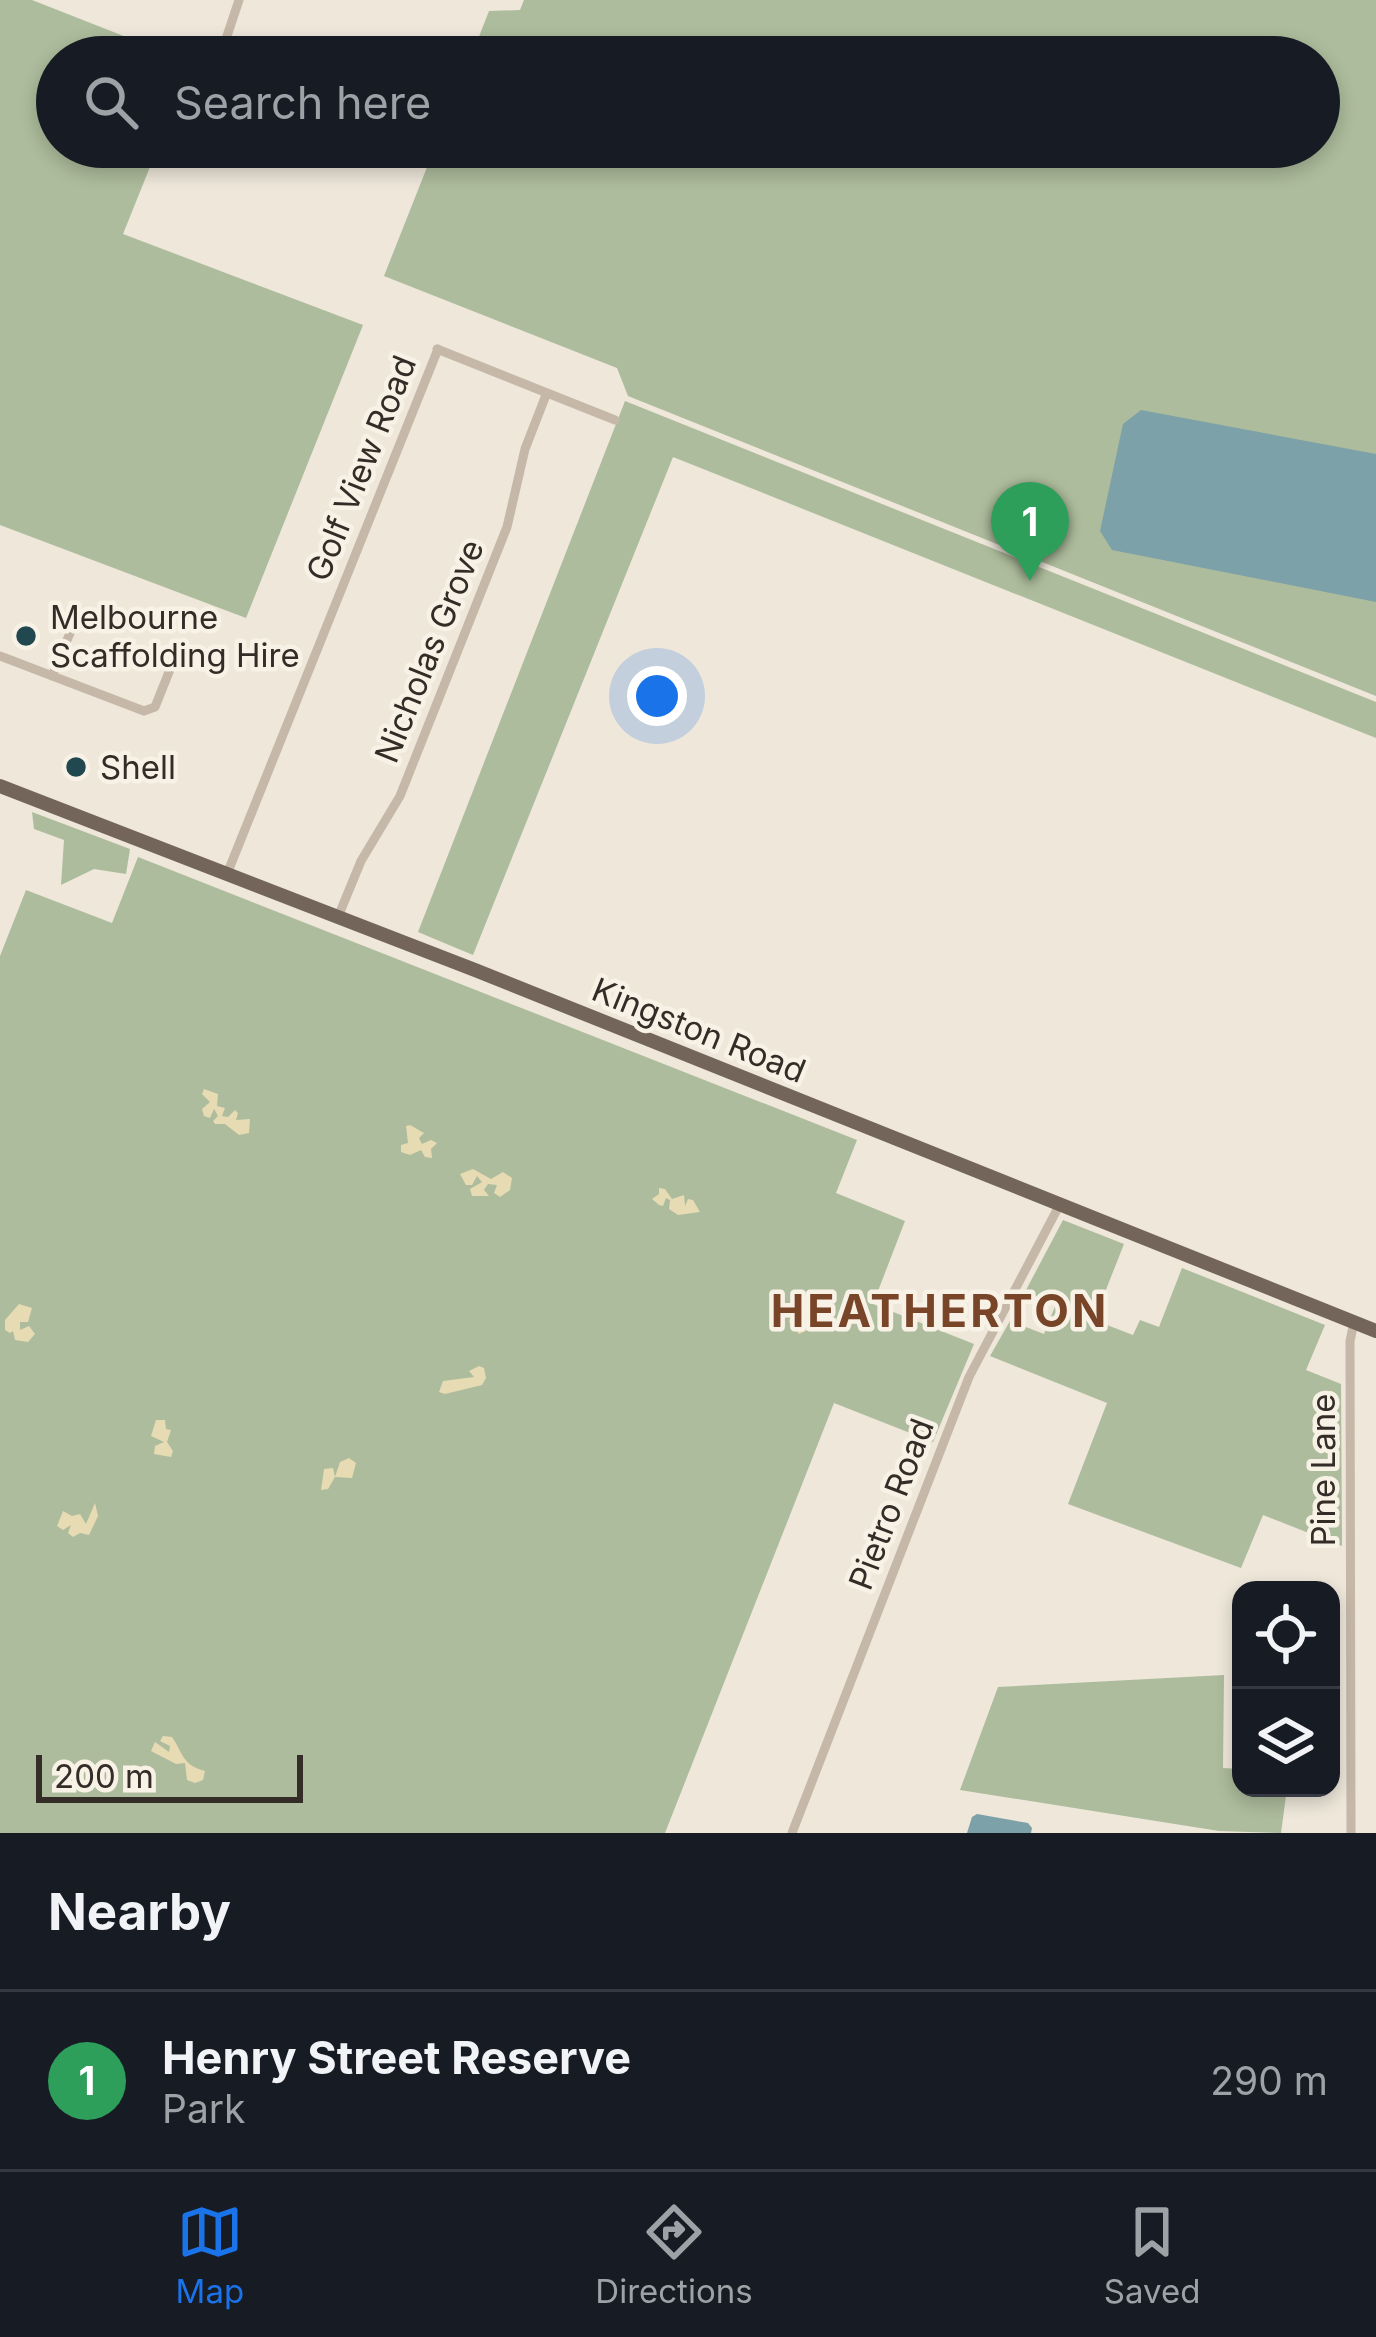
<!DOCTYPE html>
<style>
:root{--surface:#171b24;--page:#20242c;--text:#f1f3f6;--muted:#9ea1a6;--line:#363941;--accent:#1a73e8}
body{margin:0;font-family:Inter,sans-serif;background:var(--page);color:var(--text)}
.controls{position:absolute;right:36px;bottom:36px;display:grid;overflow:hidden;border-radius:24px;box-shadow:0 6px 18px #0003}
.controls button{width:108px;height:108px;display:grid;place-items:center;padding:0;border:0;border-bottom:3px solid var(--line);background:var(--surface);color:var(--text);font:60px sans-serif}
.scale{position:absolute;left:36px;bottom:30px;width:267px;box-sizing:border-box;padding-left:12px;border:6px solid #332c27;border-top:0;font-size:33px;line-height:42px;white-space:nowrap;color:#332c27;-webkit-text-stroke:9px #f7f1e6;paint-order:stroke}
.you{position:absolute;left:657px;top:696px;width:42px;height:42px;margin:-30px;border:9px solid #fff;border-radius:50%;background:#1a73e8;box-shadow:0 0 0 18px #1a73e833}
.badge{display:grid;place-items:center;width:78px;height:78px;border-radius:50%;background:var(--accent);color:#fff;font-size:39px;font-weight:700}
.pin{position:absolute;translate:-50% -99px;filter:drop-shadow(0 3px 6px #0008)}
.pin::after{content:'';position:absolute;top:63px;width:42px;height:36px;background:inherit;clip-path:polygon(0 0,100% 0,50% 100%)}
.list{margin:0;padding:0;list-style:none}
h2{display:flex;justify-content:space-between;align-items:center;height:156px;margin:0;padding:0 48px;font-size:51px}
h2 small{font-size:39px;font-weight:400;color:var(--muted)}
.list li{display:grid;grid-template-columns:78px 1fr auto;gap:36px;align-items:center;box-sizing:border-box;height:180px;padding:0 48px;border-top:3px solid var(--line)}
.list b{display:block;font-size:45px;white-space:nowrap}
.list p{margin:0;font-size:39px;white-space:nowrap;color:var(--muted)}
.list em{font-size:39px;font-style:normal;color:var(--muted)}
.icon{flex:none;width:66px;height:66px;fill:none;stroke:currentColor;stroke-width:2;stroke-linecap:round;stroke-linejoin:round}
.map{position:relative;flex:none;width:1376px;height:1833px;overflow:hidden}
.search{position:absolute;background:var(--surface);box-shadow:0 6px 18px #0003;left:36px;right:36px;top:36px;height:132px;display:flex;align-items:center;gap:30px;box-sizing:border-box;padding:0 42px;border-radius:66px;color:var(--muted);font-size:45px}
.sheet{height:336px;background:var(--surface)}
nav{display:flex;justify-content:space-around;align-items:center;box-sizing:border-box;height:168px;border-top:3px solid var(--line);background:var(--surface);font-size:33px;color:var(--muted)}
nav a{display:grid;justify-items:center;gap:6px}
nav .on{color:var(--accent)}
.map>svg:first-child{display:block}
.green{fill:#adbc9c}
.sand{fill:#e7dbb4}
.water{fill:#7ca1a8}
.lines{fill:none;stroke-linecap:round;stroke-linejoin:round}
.street{stroke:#c5b8a8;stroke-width:9}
.primary{stroke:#73655a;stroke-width:14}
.poi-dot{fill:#21474f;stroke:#f7f1e6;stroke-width:4.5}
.labels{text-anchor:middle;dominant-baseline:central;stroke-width:9;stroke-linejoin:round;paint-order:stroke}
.street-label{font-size:33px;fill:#332c27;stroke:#f7f1e6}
.poi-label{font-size:33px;fill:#332c27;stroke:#f7f1e6;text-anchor:start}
.district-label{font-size:45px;font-weight:bold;letter-spacing:3px;fill:#794529;stroke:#f7f1e6}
</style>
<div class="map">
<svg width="1376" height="1833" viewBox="0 0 1376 1833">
<rect width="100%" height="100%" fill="#eee7da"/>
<path class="green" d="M0,0h32l145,57h-120v90h101l-35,87 240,91 -117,293 -246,-93z
M524,0h852v696l-748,-300 -11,-28 -233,-92 51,-129h884v-90h-848l18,-46 31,-1z
M625,401l751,301v36l-703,-281 -200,498 -55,-23z
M32,812l98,37 -4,25 -32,-5 -33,16 3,-45 -30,-11z
M138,857l719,283 -21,53 69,28 -32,83 101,40 -41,98 -99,-39 -169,430h-665v-877l26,-66 86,33z
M1063,1220l61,24 -30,76 39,15 7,-15 19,7 23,-59 143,57 -19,45 35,14 1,162 -79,-31 -22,53 -173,-64 39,-101 -117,-47 20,-35 34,13 12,-30 -31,-12z
M1224,1675l-1,93 18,1v19h46l-6,45 -62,-2 -259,-41 38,-103z"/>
<path class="sand" d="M204,1089l14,5 -1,12 8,2 -3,8 6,1 7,-7 3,3 -2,7 14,-1 -1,14 -10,2 -14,-11h-10l-2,-3 5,-5 -4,-7 -4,9 -6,-2 -2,-7 8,-7 -8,-8z
M410,1125l14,8 -5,5 3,6 9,-4 6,3 -6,6 1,9 -7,-1 -4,-7 -11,5 -9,-3v-7l7,-2 -2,-17z
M473,1169l18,10 12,-7 9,6 -2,12 -10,7 -6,-4 3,-8 -9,-1 -4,6 5,6h-17l-2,-7 12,-7 -5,-6 -5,9h-6l-6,-11z
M659,1188l6,1 7,10 12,-4 1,11 3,-7 5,1 7,12 -22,3 -9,-6 1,-9 -4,-2 -3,8 -4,-1 -7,-6 7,-5z
M801,1293l9,11 -5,9 10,6 -8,3 3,7 -11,5 -10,-12 3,-12 9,-4 -4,-10z
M19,1304l13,4 -4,14h-8v8l9,-4 6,8 -7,8 -13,-2 -2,-9 -3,2 -5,-3v-10z
M479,1366l5,2 2,10 -4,7 -37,9 -6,-2 4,-11 31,-4 -5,-6z
M156,1420h9l1,9 5,1 -4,12 6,9 -2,6 -17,-3 1,-8 9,-4 -13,-6z
M349,1458l7,5 -4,15 -17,-1 -7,12 -7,1 3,-21 9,-1 2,9 5,-15z
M95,1503l3,13 -9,19 -9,-2 -7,4 -5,-4 3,-8 -8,5 -6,-4 6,-15 9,5 8,-2 6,10z
M163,1736l9,1c11,16 10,28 33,34l-2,9 -8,3 -8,-3 -2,-17 -9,1 -25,-13 4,-9 14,10 1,-6 -10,-5z"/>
<path class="water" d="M1141,410l235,44v148l-264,-52 -12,-19 23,-107z
M977,1814l51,9 4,5 -1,5h-64l5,-16z"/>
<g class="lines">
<path class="street" d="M220,57l19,-57
M437,349l178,71
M0,656l144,55 11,-4 22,-55
M52,676l26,-62
M227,874l211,-525
M338,917l23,-56 39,-65 107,-269 18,-78 21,-54
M792,1833l177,-456 91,-173
M1351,1833l-1,-492 4,-19"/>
<path class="primary" d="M0,786l475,184 901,361"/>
</g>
<g class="poi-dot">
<circle cx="26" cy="636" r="12"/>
<circle cx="76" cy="767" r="12"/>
</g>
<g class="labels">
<g class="street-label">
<text transform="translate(361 468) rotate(-68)">Golf View Road</text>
<text transform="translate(429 651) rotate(-68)">Nicholas Grove</text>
<text transform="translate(699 1030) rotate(22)">Kingston Road</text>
<text transform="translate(1323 1470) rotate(-90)">Pine Lane</text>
<text transform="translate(891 1504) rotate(-69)">Pietro Road</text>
</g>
<g class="poi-label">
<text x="50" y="617">Melbourne<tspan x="50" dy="38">Scaffolding Hire</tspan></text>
<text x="100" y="767">Shell</text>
</g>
<g class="district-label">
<text x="940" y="1310">HEATHERTON</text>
</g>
</g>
</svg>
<div class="controls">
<button><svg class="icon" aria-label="locate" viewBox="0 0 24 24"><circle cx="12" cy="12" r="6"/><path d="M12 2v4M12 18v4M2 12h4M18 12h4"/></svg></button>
<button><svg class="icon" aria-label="layers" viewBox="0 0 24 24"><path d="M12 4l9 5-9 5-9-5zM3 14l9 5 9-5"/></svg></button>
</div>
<div class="scale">200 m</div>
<div class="you"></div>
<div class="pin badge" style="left:1030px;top:581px;background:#2e9e5b">1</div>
<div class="search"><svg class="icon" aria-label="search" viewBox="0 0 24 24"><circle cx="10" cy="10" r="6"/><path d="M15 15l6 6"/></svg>Search here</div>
</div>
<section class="sheet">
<h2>Nearby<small></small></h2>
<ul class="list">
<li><span class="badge" style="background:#2e9e5b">1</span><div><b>Henry Street Reserve</b><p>Park</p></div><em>290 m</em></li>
</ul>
</section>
<nav>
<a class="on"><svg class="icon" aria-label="map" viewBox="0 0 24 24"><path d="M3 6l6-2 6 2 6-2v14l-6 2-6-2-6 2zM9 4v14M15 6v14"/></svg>Map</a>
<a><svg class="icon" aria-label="directions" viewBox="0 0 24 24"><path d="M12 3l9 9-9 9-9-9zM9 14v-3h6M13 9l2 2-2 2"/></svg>Directions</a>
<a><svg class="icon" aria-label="saved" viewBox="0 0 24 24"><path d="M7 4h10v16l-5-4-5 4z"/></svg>Saved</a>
</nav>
